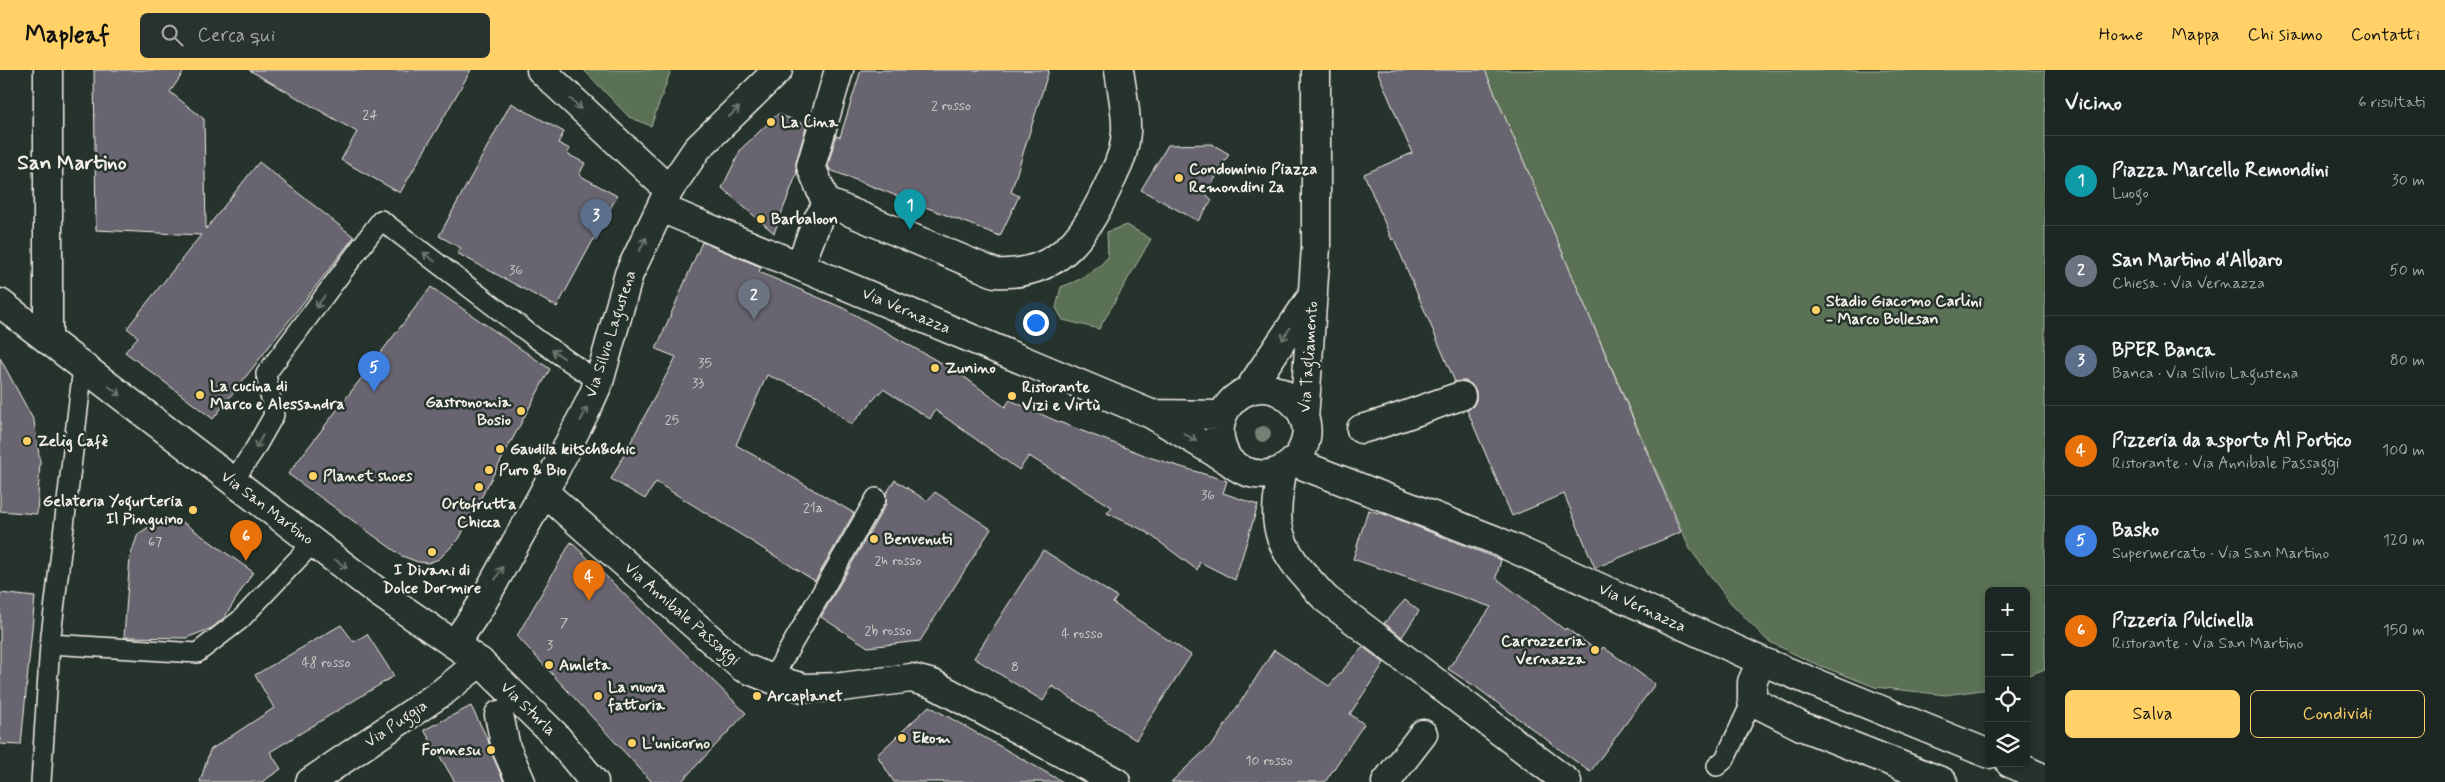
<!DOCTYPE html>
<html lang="it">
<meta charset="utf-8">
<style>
:root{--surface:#1c2622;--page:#29322f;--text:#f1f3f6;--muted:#a0a5a5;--line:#3a4340;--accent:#ffd166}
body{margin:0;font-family:Mynerve,sans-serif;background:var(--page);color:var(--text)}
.controls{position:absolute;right:15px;bottom:15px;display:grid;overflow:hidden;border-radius:8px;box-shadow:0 2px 8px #0003}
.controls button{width:45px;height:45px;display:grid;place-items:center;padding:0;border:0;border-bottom:1px solid var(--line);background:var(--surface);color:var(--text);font:25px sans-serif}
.you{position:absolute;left:1035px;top:252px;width:18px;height:18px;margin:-12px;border:4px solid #fff;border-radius:50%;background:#1a73e8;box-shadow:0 0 0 8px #1a73e833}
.badge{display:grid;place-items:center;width:32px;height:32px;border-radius:50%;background:var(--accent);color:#fff;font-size:16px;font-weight:700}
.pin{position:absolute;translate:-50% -41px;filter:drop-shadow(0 1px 2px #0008)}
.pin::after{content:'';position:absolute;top:26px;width:18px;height:15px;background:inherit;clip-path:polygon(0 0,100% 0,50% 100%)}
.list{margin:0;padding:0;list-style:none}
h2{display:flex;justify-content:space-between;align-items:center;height:65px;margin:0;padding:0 20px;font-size:21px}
h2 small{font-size:16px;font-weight:400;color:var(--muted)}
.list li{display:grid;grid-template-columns:32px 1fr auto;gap:15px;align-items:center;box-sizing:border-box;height:90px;padding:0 20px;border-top:1px solid var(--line)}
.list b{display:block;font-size:19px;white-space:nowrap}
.list p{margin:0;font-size:16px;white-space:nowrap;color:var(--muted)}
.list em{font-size:16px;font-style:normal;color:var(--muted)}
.actions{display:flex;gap:10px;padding:15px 20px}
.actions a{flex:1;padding:11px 0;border:1px solid var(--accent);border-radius:8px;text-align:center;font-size:18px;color:var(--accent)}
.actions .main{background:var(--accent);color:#111}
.icon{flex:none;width:28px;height:28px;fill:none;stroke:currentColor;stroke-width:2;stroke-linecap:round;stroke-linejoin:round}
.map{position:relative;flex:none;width:2045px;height:712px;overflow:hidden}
header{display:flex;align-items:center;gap:30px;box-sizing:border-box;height:70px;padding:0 25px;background:var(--accent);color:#111}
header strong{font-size:24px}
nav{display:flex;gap:28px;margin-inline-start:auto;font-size:18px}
.search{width:350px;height:45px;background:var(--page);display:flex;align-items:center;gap:12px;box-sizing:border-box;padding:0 18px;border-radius:8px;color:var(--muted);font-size:19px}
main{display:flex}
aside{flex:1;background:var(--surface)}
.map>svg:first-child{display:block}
.green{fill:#5a7155;stroke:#a7b19e}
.building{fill:#676570;stroke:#f4f1e8}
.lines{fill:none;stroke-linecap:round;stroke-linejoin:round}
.service-casing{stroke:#f4f1e8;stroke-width:22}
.pedestrian-casing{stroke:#f4f1e8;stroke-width:31}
.minor-casing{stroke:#f4f1e8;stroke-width:31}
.tertiary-casing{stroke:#f4f1e8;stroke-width:31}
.service{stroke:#26332d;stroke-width:19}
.pedestrian{stroke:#26332d;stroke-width:28}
.minor{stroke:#26332d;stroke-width:28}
.tertiary{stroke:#26332d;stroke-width:28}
.tree{fill:#757f73}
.oneway{stroke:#6e766e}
.poi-dot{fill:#ffd166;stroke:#26332d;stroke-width:2}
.labels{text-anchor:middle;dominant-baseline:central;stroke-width:5;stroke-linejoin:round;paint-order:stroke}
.number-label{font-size:14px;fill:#d1ceca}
.poi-label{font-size:16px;font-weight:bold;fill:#f4f1e8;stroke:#26332d;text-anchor:start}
.street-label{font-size:16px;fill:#f4f1e8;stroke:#26332d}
.district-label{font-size:21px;font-weight:bold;fill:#f4f1e8;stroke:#26332d}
</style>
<header>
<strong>Mapleaf</strong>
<div class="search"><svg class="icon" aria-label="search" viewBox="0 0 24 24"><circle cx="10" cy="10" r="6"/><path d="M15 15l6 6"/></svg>Cerca qui</div>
<nav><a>Home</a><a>Mappa</a><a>Chi siamo</a><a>Contatti</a></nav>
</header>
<main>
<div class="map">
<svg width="2045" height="712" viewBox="0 0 2045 712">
<rect width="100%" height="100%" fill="#26332d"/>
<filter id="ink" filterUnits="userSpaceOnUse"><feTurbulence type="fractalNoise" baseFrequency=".02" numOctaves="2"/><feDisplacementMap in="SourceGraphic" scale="10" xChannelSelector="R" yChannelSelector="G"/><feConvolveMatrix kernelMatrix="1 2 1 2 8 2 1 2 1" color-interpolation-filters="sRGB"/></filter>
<g filter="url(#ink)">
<path class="green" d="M584,0h87l-20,56 -22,-9z
M1483,0h562v599l-19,7v-85h-37v98l-43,6 -71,-8 -64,-25 -43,-21 -37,-38 -41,-54z
M1127,155l24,14 -52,90 -36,-9 -7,-12 5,-21c19,-7 33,-14 47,-30l-1,-25z"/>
<path class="building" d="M94,0h91l-15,22 34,27 2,110 53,-67 95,75 -141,182 -88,-67 13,-15 -11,-9 74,-93 -105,-5z
M249,0h222l-71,123 -59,-33 16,-28z
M861,0h188l-38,122 8,4 -19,40 -170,-66 -2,-5 8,-29 4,1z
M1377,0h108l196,462 -86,36 -31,-74 -52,22 -45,-106 6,-4 3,-6v-9l-5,-7 -6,-3 -10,1 -61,-143 -2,1 -28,-66 48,-21z
M511,33l53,29 -6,11 12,6 -3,5 18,9 -6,12 38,21 -60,111 -100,-54 4,-5 -22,-12z
M778,44l29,11 -11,37 1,11 -23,60 -52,-45 19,-39z
M1212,74l17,10 -23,40 6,6 -14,21 -57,-31 27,-45z
M702,172l59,25 -2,5 84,36 116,65 46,34 5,-7 44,20 98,38 75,23 -4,12 35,12 -23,75 -35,-18 -3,8 -52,-39 -38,-18 5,-6 -83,-51 -10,14 -84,-60 -5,9 -47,-30 -32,36 -33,-29 -51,-21 -31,70 118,68 -39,68 -159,-99 -11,17 -34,-20 65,-122 -20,-8z
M431,217l119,82 -91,170 -20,20 -11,4 -10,-1 -16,-6 -114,-82z
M0,288l34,63 6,41 -3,52 -37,-3z
M895,410l32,21 8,-9 56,37 -71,112 -52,6 -47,-30 65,-113v-10z
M1368,440l19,5 114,45 -5,18 69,52 1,-2 33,24 4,-5 52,37 -65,88 -114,-85 -28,-18 43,-62 -138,-48z
M158,451h23l72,51 -29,46 -12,10 -26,10 -62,-1 6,-80 8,-23z
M571,472l175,171 -65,69h-29l-135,-146z
M1043,480l74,47 -4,6 78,52 -55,85 -84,-54 -9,15 -69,-43z
M0,523l35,4 -14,148 -21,-1z
M1405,530l14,11 -17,26 -18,-14z
M341,555l13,17 13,-8 27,42 -124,76 11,17 -19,13h-62l10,-32 64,-42 -19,-33z
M1363,577l21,16 -34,51 14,10 -39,58h-154l44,-41 59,-91 55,36z
M471,636l17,34 4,14 12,28h-49l-31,-52z
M929,636l134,76h-169l-17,-27z"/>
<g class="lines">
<defs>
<path id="service" d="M233,411l20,-29 21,-37 -8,-41 115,-154 157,120 61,42
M50,574l147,9 43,-33 73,-77
M772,609l104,-181
M1717,696l8,-7 27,-58
M41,712l9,-138 33,-277"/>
<path id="pedestrian" d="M827,135l-16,-39 28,-96
M800,195l18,-46 9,-14 9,1 159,67c68,4 93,-43 118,-97
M1361,359c31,-7 68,-23 100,-33
M499,645l7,33 15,34"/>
<path id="minor" d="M48,0v270
M541,0l128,120
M1113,106c21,-40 12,-63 6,-106
M661,138l490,206 78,47c46,40 101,-18 67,-56 -38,-44 -100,6 -67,56
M1248,321l65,-96
M1152,344l70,1
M1304,349l12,-172v-177
M1294,392l201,78 266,121 228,93
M1282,401c-2,16 -7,38 -4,54 5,31 28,52 48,74l241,183
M544,422l198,175 30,12 32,9 38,-1 69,-9 22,6 183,98
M1761,591l-9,21v19l49,25 142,56
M2010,693l35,16
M310,712l134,-91 36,-29
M1386,712l37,-48"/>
<path id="tertiary" d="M0,233l378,289 102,70 74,72 40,48
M455,574l25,-37 64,-115 44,-86 11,-24 30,-108 40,-84 28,-41 81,-79"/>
</defs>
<use href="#service" class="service-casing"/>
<use href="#pedestrian" class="pedestrian-casing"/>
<use href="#minor" class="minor-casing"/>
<use href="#tertiary" class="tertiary-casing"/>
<use href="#service" class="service"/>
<use href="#pedestrian" class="pedestrian"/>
<use href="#minor" class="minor"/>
<use href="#tertiary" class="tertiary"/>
</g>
<circle class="tree" cx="1263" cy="364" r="8"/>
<defs><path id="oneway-shaft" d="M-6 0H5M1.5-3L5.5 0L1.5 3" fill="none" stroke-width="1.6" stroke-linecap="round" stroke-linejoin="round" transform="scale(1.25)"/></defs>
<g class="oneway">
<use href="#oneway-shaft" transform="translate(576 34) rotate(44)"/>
<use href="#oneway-shaft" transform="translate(734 42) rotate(-44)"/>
<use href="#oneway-shaft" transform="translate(643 174) rotate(-64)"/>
<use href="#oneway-shaft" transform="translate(429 187) rotate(-143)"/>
<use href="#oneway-shaft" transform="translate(320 232) rotate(126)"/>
<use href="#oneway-shaft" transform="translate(1286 264) rotate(124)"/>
<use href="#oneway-shaft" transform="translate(558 284) rotate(-145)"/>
<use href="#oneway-shaft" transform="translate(115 321) rotate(37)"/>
<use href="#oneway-shaft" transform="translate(584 344) rotate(-63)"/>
<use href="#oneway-shaft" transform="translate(1190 367) rotate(30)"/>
<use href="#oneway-shaft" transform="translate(259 372) rotate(119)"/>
<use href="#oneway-shaft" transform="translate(341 494) rotate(37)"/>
<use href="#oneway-shaft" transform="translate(499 503) rotate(-61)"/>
</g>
</g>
<g class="poi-dot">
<circle cx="771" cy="52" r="5"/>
<circle cx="1179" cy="108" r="5"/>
<circle cx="761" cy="149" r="5"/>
<circle cx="1816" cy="240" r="5"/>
<circle cx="935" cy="298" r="5"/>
<circle cx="200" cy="325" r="5"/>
<circle cx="1012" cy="326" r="5"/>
<circle cx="521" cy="341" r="5"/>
<circle cx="27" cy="371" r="5"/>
<circle cx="500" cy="379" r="5"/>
<circle cx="489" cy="400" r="5"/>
<circle cx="313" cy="406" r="5"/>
<circle cx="479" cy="417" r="5"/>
<circle cx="193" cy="440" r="5"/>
<circle cx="874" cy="469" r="5"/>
<circle cx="432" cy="482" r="5"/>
<circle cx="1595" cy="580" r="5"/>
<circle cx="549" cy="595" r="5"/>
<circle cx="598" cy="626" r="5"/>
<circle cx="757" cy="626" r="5"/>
<circle cx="902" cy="668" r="5"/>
<circle cx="632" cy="673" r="5"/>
<circle cx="491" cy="680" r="5"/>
</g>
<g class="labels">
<g class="number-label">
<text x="951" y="36">2 rosso</text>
<text x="370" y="45">24</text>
<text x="516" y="200">36</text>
<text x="705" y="293">35</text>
<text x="698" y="313">33</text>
<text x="672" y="350">25</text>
<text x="1208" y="425">36</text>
<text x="813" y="438">21a</text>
<text x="155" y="472">67</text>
<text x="898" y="491">2h rosso</text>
<text x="564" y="553">7</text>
<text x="888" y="561">2b rosso</text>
<text x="1082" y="564">4 rosso</text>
<text x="550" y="575">3</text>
<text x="326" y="593">48 rosso</text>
<text x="1015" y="597">8</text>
<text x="1269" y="691">10 rosso</text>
</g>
<g class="poi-label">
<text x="781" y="52">La Cina</text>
<text x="1189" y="99">Condominio Piazza<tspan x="1189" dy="18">Remondini 2a</tspan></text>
<text x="771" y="149">Barbaloon</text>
<text x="1826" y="231">Stadio Giacomo Carlini<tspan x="1826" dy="18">- Marco Bollesan</tspan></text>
<text x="945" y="298">Zunino</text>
<text x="210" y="316">La cucina di<tspan x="210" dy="18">Marco e Alessandra</tspan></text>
<text x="1022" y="317">Ristorante<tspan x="1022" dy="18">Vizi e Virtù</tspan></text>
<text x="511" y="332" text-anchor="end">Gastronomia<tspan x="511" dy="18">Bosio</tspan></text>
<text x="37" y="371">Zelig Cafè</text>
<text x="510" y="379">Gaudila kitsch&amp;chic</text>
<text x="499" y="400">Puro &amp; Bio</text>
<text x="323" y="406">Planet shoes</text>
<text x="183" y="431" text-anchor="end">Gelateria Yogurteria<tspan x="183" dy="18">Il Pinguino</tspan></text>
<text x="479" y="434" text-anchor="middle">Ortofrutta<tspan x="479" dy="18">Chicca</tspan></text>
<text x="884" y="469">Benvenuti</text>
<text x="432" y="500" text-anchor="middle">I Divani di<tspan x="432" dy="18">Dolce Dormire</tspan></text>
<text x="1585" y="571" text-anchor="end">Carrozzeria<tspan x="1585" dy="18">Vernazza</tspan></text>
<text x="559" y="595">Amleta</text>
<text x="608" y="617">La nuova<tspan x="608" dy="18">fattoria</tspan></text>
<text x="767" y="626">Arcaplanet</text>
<text x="912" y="668">Ekom</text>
<text x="642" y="673">L'unicorno</text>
<text x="481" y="680" text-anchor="end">Fonnesu</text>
</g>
<g class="street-label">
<text transform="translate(906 241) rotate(23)">Via Vernazza</text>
<text transform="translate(611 264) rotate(-72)">Via Silvio Lagustena</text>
<text transform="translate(1309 287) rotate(-86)">Via Tagliamento</text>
<text transform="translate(267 438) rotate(37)">Via San Martino</text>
<text transform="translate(1642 538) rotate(25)">Via Vernazza</text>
<text transform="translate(682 544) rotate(41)">Via Annibale Passaggi</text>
<text transform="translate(528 639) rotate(44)">Via Sturla</text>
<text transform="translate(396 654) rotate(-34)">Via Puggia</text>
</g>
<g class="district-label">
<text x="72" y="93">San Martino</text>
</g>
</g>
</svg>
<div class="controls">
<button>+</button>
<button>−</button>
<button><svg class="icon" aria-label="locate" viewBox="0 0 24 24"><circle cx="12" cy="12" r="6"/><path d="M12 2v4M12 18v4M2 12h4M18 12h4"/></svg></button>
<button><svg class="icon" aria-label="layers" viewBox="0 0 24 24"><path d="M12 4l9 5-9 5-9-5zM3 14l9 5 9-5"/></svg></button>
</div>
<div class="you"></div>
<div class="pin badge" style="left:910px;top:160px;background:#0f9aa8">1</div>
<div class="pin badge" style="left:754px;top:250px;background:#6b7280">2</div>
<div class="pin badge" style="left:596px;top:170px;background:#5c6f8a">3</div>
<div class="pin badge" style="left:589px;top:531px;background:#e8710a">4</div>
<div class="pin badge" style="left:374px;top:322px;background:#3f7fe0">5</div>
<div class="pin badge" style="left:246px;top:491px;background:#e8710a">6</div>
</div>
<aside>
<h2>Vicino<small>6 risultati</small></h2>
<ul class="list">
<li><span class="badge" style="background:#0f9aa8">1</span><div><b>Piazza Marcello Remondini</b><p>Luogo</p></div><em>30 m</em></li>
<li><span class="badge" style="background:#6b7280">2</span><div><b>San Martino d'Albaro</b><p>Chiesa · Via Vernazza</p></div><em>50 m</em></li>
<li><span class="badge" style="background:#5c6f8a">3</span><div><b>BPER Banca</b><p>Banca · Via Silvio Lagustena</p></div><em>80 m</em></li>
<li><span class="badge" style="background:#e8710a">4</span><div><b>Pizzeria da asporto Al Portico</b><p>Ristorante · Via Annibale Passaggi</p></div><em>100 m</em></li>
<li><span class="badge" style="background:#3f7fe0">5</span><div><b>Basko</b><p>Supermercato · Via San Martino</p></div><em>120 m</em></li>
<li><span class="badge" style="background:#e8710a">6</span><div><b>Pizzeria Pulcinella</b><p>Ristorante · Via San Martino</p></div><em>150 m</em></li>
</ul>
<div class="actions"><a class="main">Salva</a><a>Condividi</a></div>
</aside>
</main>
